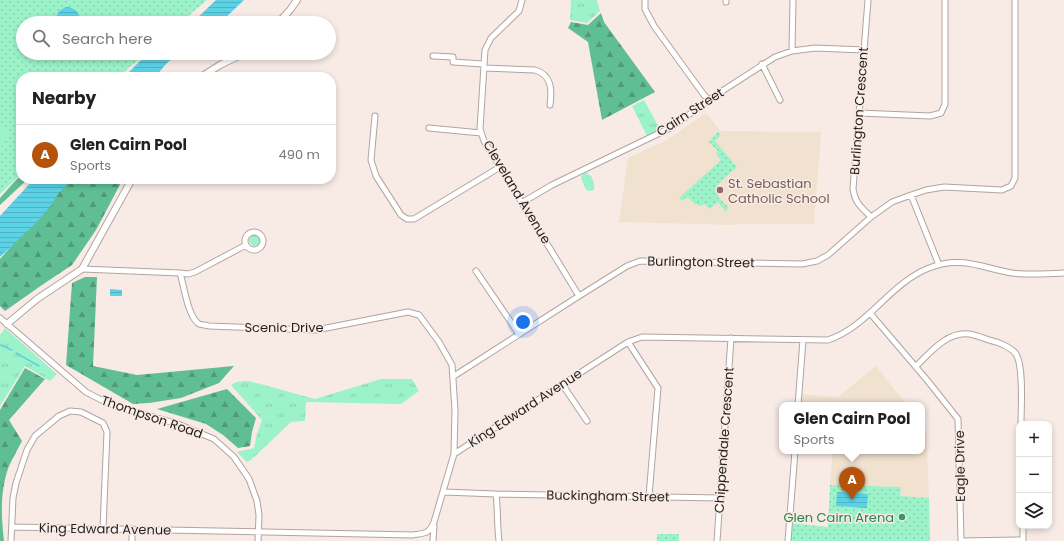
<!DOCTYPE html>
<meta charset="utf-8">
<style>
:root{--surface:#fff;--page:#f2f2f2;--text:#222;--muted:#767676;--line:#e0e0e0;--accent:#b45309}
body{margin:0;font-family:Poppins,sans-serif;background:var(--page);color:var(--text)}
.controls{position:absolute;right:12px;bottom:12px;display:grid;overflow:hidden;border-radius:8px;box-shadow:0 2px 6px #0003}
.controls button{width:36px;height:36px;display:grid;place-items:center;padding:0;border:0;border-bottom:1px solid var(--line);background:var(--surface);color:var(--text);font:20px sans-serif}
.you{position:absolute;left:523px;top:322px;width:14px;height:14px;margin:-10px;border:3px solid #fff;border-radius:50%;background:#1a73e8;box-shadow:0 0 0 6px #1a73e833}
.badge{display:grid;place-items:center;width:26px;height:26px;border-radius:50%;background:var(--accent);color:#fff;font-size:13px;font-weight:700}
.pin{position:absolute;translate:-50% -33px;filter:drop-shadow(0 1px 2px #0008)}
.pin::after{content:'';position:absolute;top:21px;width:14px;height:12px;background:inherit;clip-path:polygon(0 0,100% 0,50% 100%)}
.popup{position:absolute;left:779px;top:402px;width:146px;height:52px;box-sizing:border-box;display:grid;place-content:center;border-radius:8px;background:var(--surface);filter:drop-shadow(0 1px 3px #0005);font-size:13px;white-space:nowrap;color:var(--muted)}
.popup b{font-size:15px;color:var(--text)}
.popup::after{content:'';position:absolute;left:50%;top:100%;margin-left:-8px;border:8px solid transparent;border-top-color:var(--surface)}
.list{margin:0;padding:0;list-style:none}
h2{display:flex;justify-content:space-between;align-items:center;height:52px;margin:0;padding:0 16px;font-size:17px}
h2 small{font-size:13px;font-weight:400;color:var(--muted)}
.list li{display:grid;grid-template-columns:26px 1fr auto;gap:12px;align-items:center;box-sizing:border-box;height:60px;padding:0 16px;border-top:1px solid var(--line)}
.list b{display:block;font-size:15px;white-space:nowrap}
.list p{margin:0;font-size:13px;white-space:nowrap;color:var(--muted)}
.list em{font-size:13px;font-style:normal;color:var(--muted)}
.icon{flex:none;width:22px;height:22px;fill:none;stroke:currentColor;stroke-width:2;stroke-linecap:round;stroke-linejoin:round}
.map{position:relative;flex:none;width:1064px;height:541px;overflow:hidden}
.search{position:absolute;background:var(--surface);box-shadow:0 2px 6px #0003;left:16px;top:16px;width:320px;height:44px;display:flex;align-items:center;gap:10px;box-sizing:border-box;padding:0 14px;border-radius:22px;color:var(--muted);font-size:15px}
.panel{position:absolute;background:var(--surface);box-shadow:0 2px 6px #0003;left:16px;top:72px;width:320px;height:112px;border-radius:16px}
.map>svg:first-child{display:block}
.education{fill:#f1e1cf}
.grass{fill:url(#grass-tufts)}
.forest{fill:url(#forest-firs)}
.park{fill:url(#park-dots)}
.pitch{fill:#9cf3ca}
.water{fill:url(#water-rules)}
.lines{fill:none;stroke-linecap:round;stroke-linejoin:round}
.stream{stroke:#5cd2e6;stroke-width:1.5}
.minor-casing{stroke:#b1a4a0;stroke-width:7}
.major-casing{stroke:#b1a4a0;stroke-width:8}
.minor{stroke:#fff;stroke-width:5}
.major{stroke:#fff;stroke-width:6}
.education-dot{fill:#8d6e63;stroke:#f8ebe6;stroke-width:1.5}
.leisure-dot{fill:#2e9e5b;stroke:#f8ebe6;stroke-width:1.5}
.labels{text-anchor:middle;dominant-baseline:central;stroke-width:3;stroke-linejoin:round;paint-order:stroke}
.street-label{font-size:13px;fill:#241f1d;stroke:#f8ebe6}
.education-label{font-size:13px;fill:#785e54;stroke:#f8ebe6;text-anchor:start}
.leisure-label{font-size:13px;fill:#27864d;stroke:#f8ebe6;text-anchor:end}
</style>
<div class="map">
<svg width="1064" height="541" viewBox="0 0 1064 541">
<defs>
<pattern id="grass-tufts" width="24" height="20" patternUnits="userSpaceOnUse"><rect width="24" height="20" fill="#9cf3ca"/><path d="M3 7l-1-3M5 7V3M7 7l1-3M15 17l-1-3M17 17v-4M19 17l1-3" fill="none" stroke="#86d0ad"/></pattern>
<pattern id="forest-firs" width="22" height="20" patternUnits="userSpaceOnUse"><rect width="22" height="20" fill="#60be95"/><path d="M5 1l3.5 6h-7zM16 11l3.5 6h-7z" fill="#4f9a79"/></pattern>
<pattern id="park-dots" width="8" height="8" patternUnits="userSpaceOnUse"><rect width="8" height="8" fill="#9cf3ca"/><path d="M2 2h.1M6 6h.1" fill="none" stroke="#86d0ad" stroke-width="1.8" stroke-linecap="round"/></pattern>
<pattern id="water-rules" width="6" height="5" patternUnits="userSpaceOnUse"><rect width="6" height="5" fill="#5cd2e6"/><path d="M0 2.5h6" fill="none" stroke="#50b4c5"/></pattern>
</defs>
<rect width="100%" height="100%" fill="#f8ebe6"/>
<path class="education" d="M706,113l14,18 101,1 -7,92h-76l-3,1 -116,-3 9,-64 39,-18z
M876,366l31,39h-107l1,-11 37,3z
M922,424l4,6 3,68 -29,-2 1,-9 -71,-2 3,-34h89z"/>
<path class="grass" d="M571,0h26l3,11 -13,12 -17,-3z
M644,100l16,29 -13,7 -15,-30z
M586,173c7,2 9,11 8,17l-4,1 -4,-1 -5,-12 1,-3z
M249 240a6 6 0 1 1 12 0a6 6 0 1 1-12 0Z
M5,328l52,46 -7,7 -25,-15 -25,40v-71z
M381,379h31l7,12 -18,13 -95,-2 -1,19 -14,1 -40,38 -4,2 -10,-10 17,-4 3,-14 5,-14 -31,-35c5,-4 11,-4 18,-4l66,18z"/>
<path class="forest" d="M601,13l3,9 51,70 -53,28 -14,-78 -20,-14 3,-6 17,3z
M21,176v3h7l-28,26v-7l16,-18z
M70,179h53l-27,51 -24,35 -30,20 -37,26 -5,-5v-47z
M85,277h12l-4,89 44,9 97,-9 -15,17 -38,15 -32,5 -16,1 -67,-39 6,-82z
M25,368l20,11 -36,41 13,21c-4,8 -9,16 -13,25 -9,24 -8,50 -5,75h-4v-131z
M227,389l29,29 -4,14 -2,14 -12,2 -15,-13 -17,-11 -49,-15z"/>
<path class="park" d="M0,0h207l-27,23h-157v30h123l-28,24h-97v97l-21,20z
M718,132l3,3 -6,6 22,26 -19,17v13l10,10 -2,5 -8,-10 -8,7 -6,-5 -4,2 -5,-2 -8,-7 -4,4 -4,-3 42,-38 -5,-6 2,-3 -9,-9z
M830,485l71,2 -1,9 29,2 1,43h-139v-18l37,4z
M657,534h22v7h-22z"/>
<path class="pitch" d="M0,123l6,4 2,9 -4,9 -4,2z"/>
<path class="water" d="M216,0h28l-24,23h-28z
M67,7c9,1 14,7 12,16h-22c-2,-8 2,-14 10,-16z
M148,53h32l-13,10 -12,14h-31z
M34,179h38l-14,15 -8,13 -13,15 -37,35v-41z
M110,289l12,1v6h-12z
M837,492l31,2 -1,14 -31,-2z"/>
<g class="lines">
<path class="stream" d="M0,345l12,5
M16,353l23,13"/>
<defs>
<path id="minor" d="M522,0l-3,11 -28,27 -6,12 -5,79 4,12 95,155
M645,0v9l9,17 50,69 5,5
M726,0v2
M868,0l-15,189c2,14 8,18 18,28
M792,51l1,-51
M433,56l20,1v5l30,2
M762,64l18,36
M484,68l51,2c17,5 17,20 15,35
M859,113l71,3 11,-3 4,-9v-104
M375,116l-4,44 5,16 25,39 6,4h7l86,-52
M429,128l52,5
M911,195l28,70
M523,202l29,-17 120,-58 44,-32 59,-38 17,-6 23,-3 49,2
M245 241a9 9 0 1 1 18 0a9 9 0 1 1-18 0Z
M82,269l98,4c4,13 8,44 19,51 3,1 7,1 10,2l107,4 92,-18 11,3 20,27 13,23 3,45 -1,44
M476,271l43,63
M180,273l8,1 7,-2 51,-27
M870,313l57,67 31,39 3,122 62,-1
M0,318l86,74 23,12 69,20 36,15 20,18 15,22 8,22 2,14 -1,26
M628,342l30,46 -9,108
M916,366c14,-13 31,-35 53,-32 7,1 14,4 20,6 9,2 22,7 27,14 8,12 5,55 5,70
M454,376l125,-80 48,-30 13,-5 162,3 15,-3 11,-6 43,-38 21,-15 19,-7 15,-5 18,-3 58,3 9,-4 4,-8v-178
M562,384l25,37
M798,405l5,-65
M444,492l52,2c2,16 1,31 3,47
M496,494l224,4
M1023,526v15
M12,527l401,8c12,-2 16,-1 21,-13l20,-68 174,-112 14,-5 186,3c40,-13 62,-57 101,-72 32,-13 53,0 83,5 17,2 35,1 52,0
M132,529v12
M11,541l2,-43 3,-15 11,-33 8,-14 24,-20 11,-5 11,1 22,11 4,9 -4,96
M433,541l1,-15
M717,541l14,-203
M788,541l7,-90"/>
<path id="major" d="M278,23l12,-13 7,-10
M201,77l19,-12 25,-12
M7,324l30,-25 45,-30 50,-90"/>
</defs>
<use href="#minor" class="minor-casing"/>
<use href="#major" class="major-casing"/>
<use href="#minor" class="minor"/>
<use href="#major" class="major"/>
</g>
<circle class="education-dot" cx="720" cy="190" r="4"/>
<circle class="leisure-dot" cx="902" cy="517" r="4"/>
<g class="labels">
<g class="street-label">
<text transform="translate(859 111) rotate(-86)">Burlington Crescent</text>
<text transform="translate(690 112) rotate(-33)">Cairn Street</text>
<text transform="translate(517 192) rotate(59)">Cleveland Avenue</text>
<text transform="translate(701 262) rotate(1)">Burlington Street</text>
<text x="284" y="327">Scenic Drive</text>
<text transform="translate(525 408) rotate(-33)">King Edward Avenue</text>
<text transform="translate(152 417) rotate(19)">Thompson Road</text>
<text transform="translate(724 440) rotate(-86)">Chippendale Crescent</text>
<text transform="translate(960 466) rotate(-91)">Eagle Drive</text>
<text transform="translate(608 496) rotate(1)">Buckingham Street</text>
<text transform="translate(105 529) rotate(1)">King Edward Avenue</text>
</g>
<g class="education-label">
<text x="728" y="183">St. Sebastian<tspan x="728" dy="15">Catholic School</tspan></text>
</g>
<g class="leisure-label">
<text x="894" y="517">Glen Cairn Arena</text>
</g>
</g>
</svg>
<div class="controls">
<button>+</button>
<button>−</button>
<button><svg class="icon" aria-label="layers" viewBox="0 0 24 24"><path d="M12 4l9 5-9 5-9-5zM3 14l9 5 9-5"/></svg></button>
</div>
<div class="you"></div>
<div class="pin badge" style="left:852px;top:500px">A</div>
<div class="popup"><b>Glen Cairn Pool</b>Sports</div>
<div class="search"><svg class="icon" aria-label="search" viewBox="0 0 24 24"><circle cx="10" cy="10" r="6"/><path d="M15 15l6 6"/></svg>Search here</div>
<section class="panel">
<h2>Nearby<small></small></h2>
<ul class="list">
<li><span class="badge">A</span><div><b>Glen Cairn Pool</b><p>Sports</p></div><em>490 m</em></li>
</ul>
</section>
</div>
